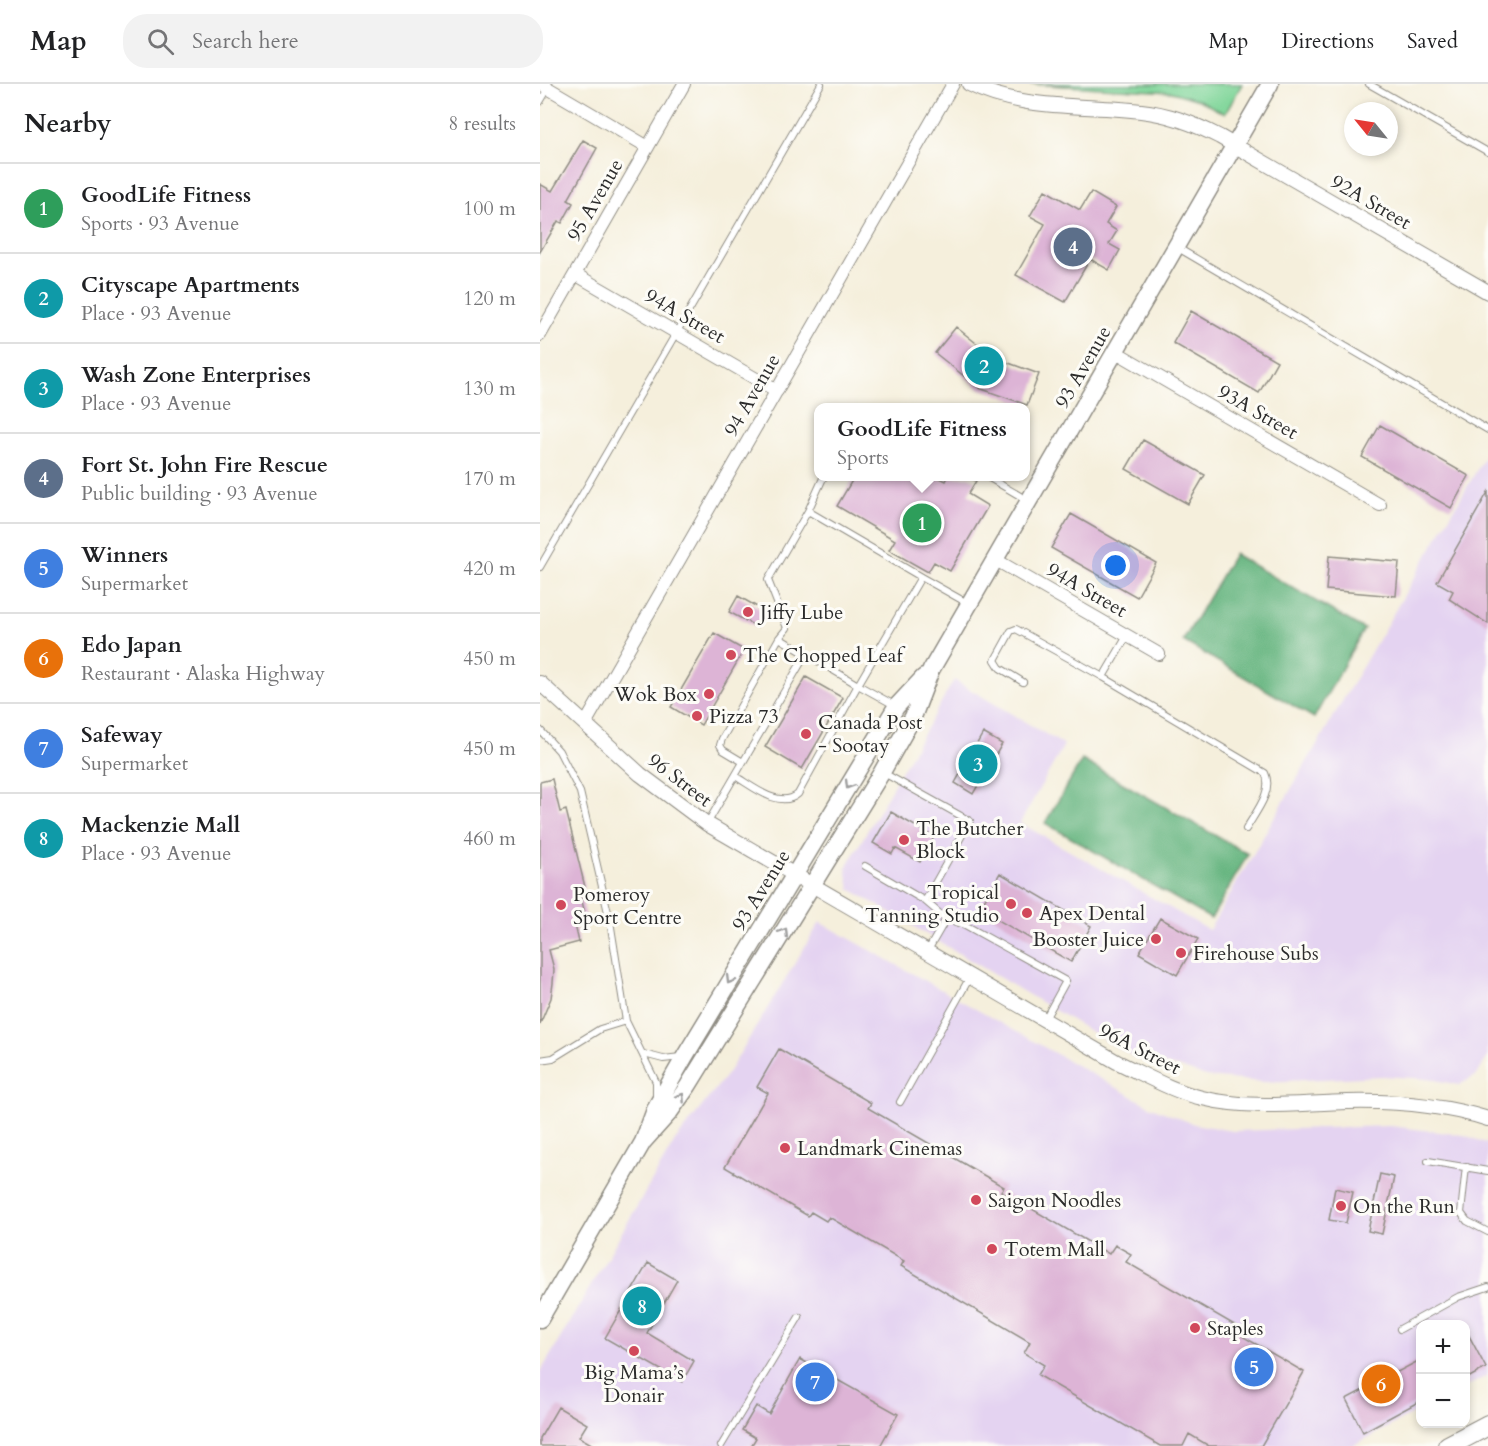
<!DOCTYPE html>
<meta charset="utf-8">
<style>
:root{--surface:#fff;--page:#f2f2f2;--text:#202124;--muted:#757577;--line:#e0e0e0;--accent:#d1495b}
body{margin:0;font-family:Cardo,serif;background:var(--page);color:var(--text)}
.controls{position:absolute;right:18px;bottom:18px;display:grid;overflow:hidden;border-radius:12px;box-shadow:0 3px 9px #0003}
.controls button{width:54px;height:54px;display:grid;place-items:center;padding:0;border:0;border-bottom:2px solid var(--line);background:var(--surface);color:var(--text);font:30px sans-serif}
.compass{position:absolute;left:804px;top:18px;width:54px;height:54px;border-radius:50%;background:var(--surface);box-shadow:0 3px 9px #0003;rotate:300deg}
.you{position:absolute;left:576px;top:482px;width:21px;height:21px;margin:-15px;border:4px solid #fff;border-radius:50%;background:#1a73e8;box-shadow:0 0 0 9px #1a73e833}
.badge{display:grid;place-items:center;width:39px;height:39px;border-radius:50%;background:var(--accent);color:#fff;font-size:20px;font-weight:700}
.pin{position:absolute;translate:-50% -50%;border:3px solid #fff;box-shadow:0 2px 6px #0006}
.popup{position:absolute;left:274px;top:319px;width:216px;height:78px;box-sizing:border-box;display:grid;place-content:center;border-radius:12px;background:var(--surface);filter:drop-shadow(0 2px 4px #0005);font-size:20px;white-space:nowrap;color:var(--muted)}
.popup b{font-size:22px;color:var(--text)}
.popup::after{content:'';position:absolute;left:50%;top:100%;margin-left:-12px;border:12px solid transparent;border-top-color:var(--surface)}
.list{margin:0;padding:0;list-style:none}
h2{display:flex;justify-content:space-between;align-items:center;height:78px;margin:0;padding:0 24px;font-size:26px}
h2 small{font-size:20px;font-weight:400;color:var(--muted)}
.list li{display:grid;grid-template-columns:39px 1fr auto;gap:18px;align-items:center;box-sizing:border-box;height:90px;padding:0 24px;border-top:2px solid var(--line)}
.list b{display:block;font-size:22px;white-space:nowrap}
.list p{margin:0;font-size:20px;white-space:nowrap;color:var(--muted)}
.list em{font-size:20px;font-style:normal;color:var(--muted)}
.icon{flex:none;width:33px;height:33px;fill:none;stroke:currentColor;stroke-width:2;stroke-linecap:round;stroke-linejoin:round}
.map{position:relative;flex:none;width:948px;height:1362px;overflow:hidden}
header{display:flex;align-items:center;gap:36px;box-sizing:border-box;height:84px;padding:0 30px;background:var(--surface);border-bottom:2px solid var(--line)}
header strong{font-size:28px}
nav{display:flex;gap:33px;margin-inline-start:auto;font-size:21px}
.search{width:420px;height:54px;background:var(--page);display:flex;align-items:center;gap:15px;box-sizing:border-box;padding:0 21px;border-radius:24px;color:var(--muted);font-size:22px}
main{display:flex}
aside{flex:1;background:var(--surface)}
.map>svg:first-child{display:block}
.built{fill:#e4d3f1}
.green{fill:#7fd599;stroke:#558062;stroke-width:1.5}
.forest{fill:#67b681;stroke:#497056;stroke-width:1.5}
.building{fill:#ddb4d6}
.lines{fill:none;stroke-linecap:round;stroke-linejoin:round}
.service-casing{stroke:#908d84;stroke-width:8}
.minor-casing{stroke:#908d84;stroke-width:14}
.tertiary-casing{stroke:#908d84;stroke-width:16}
.secondary-casing{stroke:#908d84;stroke-width:19}
.trunk-casing{stroke:#908d84;stroke-width:22}
.service{stroke:#fff;stroke-width:6}
.minor{stroke:#fff;stroke-width:12}
.tertiary{stroke:#fff;stroke-width:14}
.secondary{stroke:#fff;stroke-width:16}
.trunk{stroke:#fff;stroke-width:20}
.oneway{stroke:#a0a0a0}
.poi-dot{fill:#d1495b;stroke:#fdfcf7;stroke-width:2}
.labels{text-anchor:middle;dominant-baseline:central;stroke-width:6;stroke-linejoin:round;paint-order:stroke}
.street-label{font-size:20px;fill:#2b2b2b;stroke:#fdfcf7}
.poi-label{font-size:20px;fill:#2b2b2b;stroke:#fdfcf7;text-anchor:start}
</style>
<header>
<strong>Map</strong>
<div class="search"><svg class="icon" aria-label="search" viewBox="0 0 24 24"><circle cx="10" cy="10" r="6"/><path d="M15 15l6 6"/></svg>Search here</div>
<nav><a>Map</a><a>Directions</a><a>Saved</a></nav>
</header>
<main>
<aside>
<h2>Nearby<small>8 results</small></h2>
<ul class="list">
<li><span class="badge" style="background:#2e9e5b">1</span><div><b>GoodLife Fitness</b><p>Sports · 93 Avenue</p></div><em>100 m</em></li>
<li><span class="badge" style="background:#0f9aa8">2</span><div><b>Cityscape Apartments</b><p>Place · 93 Avenue</p></div><em>120 m</em></li>
<li><span class="badge" style="background:#0f9aa8">3</span><div><b>Wash Zone Enterprises</b><p>Place · 93 Avenue</p></div><em>130 m</em></li>
<li><span class="badge" style="background:#5c6f8a">4</span><div><b>Fort St. John Fire Rescue</b><p>Public building · 93 Avenue</p></div><em>170 m</em></li>
<li><span class="badge" style="background:#3f7fe0">5</span><div><b>Winners</b><p>Supermarket</p></div><em>420 m</em></li>
<li><span class="badge" style="background:#e8710a">6</span><div><b>Edo Japan</b><p>Restaurant · Alaska Highway</p></div><em>450 m</em></li>
<li><span class="badge" style="background:#3f7fe0">7</span><div><b>Safeway</b><p>Supermarket</p></div><em>450 m</em></li>
<li><span class="badge" style="background:#0f9aa8">8</span><div><b>Mackenzie Mall</b><p>Place · 93 Avenue</p></div><em>460 m</em></li>
</ul>
</aside>
<div class="map">
<svg width="948" height="1362" viewBox="0 0 948 1362">
<rect width="100%" height="100%" fill="#fdfcf7"/>
<filter id="ink" filterUnits="userSpaceOnUse"><feTurbulence type="fractalNoise" baseFrequency=".0167" numOctaves="2"/><feDisplacementMap in="SourceGraphic" scale="12" xChannelSelector="R" yChannelSelector="G"/><feConvolveMatrix kernelMatrix="1 2 1 2 8 2 1 2 1" color-interpolation-filters="sRGB"/></filter>
<filter id="wash" filterUnits="userSpaceOnUse"><feTurbulence type="fractalNoise" baseFrequency=".008" numOctaves="4" result="noise"/><feDisplacementMap in="SourceGraphic" scale="24" xChannelSelector="R" yChannelSelector="G"/><feGaussianBlur stdDeviation="1.35" result="paint"/><feColorMatrix in="noise" values="0 0 0 0 0 0 0 0 0 0 0 0 0 0 0 0 0 1.4 0 .05"/><feComposite in="paint" operator="in"/></filter>
<g filter="url(#wash)">
<rect width="100%" height="100%" fill="#f5efdc"/>
<path class="built" d="M948,367v605l-11,19 -18,10 -29,-6 -48,-3 -118,6 -58,-5 -28,-10 -39,-7 -289,-171 -4,-21 108,-188 110,65 -44,78 189,107z
M280,838l331,185 43,17 39,7 157,-5 74,9 24,9v231l-22,12v-63h-46v86l-68,36h-812v-73l135,-232 53,-68z"/>
<path class="green" d="M490,0h212l-17,30 -26,-14 -27,-8z"/>
<path class="forest" d="M694,470l130,75 -50,89 -131,-77z
M542,676l166,94 -37,65 -166,-96z"/>
<g id="blocks">
<path class="building" d="M43,56l14,8 -29,52 5,3 -11,20 -4,-2 -18,31v-68l12,7z
M505,106l35,20 11,-18 25,15 -10,17 11,7 -8,13 11,6 -11,20 -19,-11 -25,43 -49,-27 29,-51 -15,-8z
M651,227l86,50 -18,32 -86,-50z
M416,243l39,31 44,16 -12,31 -48,-17 -44,-35z
M840,341l89,51 -18,32 -89,-51z
M603,356l62,35 -17,29 -62,-35z
M314,393h84l8,4 2,-4h21l7,4 -8,13 20,12 -38,65 -16,-9 -6,10 -39,-22 6,-10 -58,-34z
M948,408v132l-39,-25 4,-8 -16,-9z
M531,430l85,49 -19,34 -86,-49z
M789,472l70,6 -3,34 -70,-6z
M198,512l28,16 -9,15 -28,-15z
M174,549l30,17 -43,75 -30,-18z
M266,593l37,21 -41,71 -37,-22z
M443,649l19,11 -29,50 -18,-11z
M12,695l8,33 6,-2 19,77 -6,2 8,33 -12,3 4,17 -30,8 5,19 -1,14 -2,15 -11,26v-242z
M351,728l43,25 -14,25 -25,-14 -3,6 -19,-11z
M460,789l91,53 -20,36 -92,-53z
M620,834l38,21 -21,36 -38,-22z
M239,965l92,54 -3,5 136,79 -3,4 108,63 6,-9 16,9 -5,8 119,69 -3,5 62,36 -43,74h-52l-20,-12 -6,12h-23l-122,-71 6,-10 -20,-12 6,-11 -129,-76 3,-5 -75,-44 -3,4 -15,-9 -3,4 -83,-49 43,-74 -11,-6z
M840,1090l14,3 -12,57 -14,-3z
M795,1104l18,4 -7,31 -17,-3z
M108,1179l29,17 -30,53 47,28 -12,21 -77,-44z
M926,1246l20,38 -20,11z
M260,1275l98,55 -18,32h-129l5,-8 -14,-8 14,-24 13,8z
M880,1276v41l-57,31 -17,-33z
M18,1323l29,17 -8,13 16,9h-55v-8z"/>
</g>
</g>
<g filter="url(#ink)">
<use href="#blocks" fill-opacity="0" stroke="#908d84" stroke-width="1.5"/>
<g class="lines">
<defs>
<path id="service" d="M829,0l119,68
M0,18l9,-15
M638,164l310,182
M284,392l-16,35 113,66
M446,392l41,24
M0,483l281,-483
M587,552l-24,41 162,96c9,18 -10,40 -19,56
M266,570l-27,-16 8,-10 -19,-48 40,-69
M483,598l-23,-14 -5,-8 16,-29 5,-2 87,48
M0,646l19,21 21,41 30,129 16,100 30,61v16
M203,678l-20,-12 -3,-5 2,-6 57,-101
M195,692c17,10 45,34 63,18l60,-109 38,21
M167,740l99,-170 52,31 63,-108 48,27
M325,782l60,35 45,-80 -88,-49
M385,817l21,18 19,6 101,56 -21,38
M387,868l19,-33
M104,970l19,5 18,-2
M0,976l13,-2 47,-29 26,-8
M360,1018l70,-125
M888,1077l60,10
M926,1082l-5,47 6,8 21,11
M860,1245l58,-32 30,-10
M181,1362l78,-129"/>
<path id="minor" d="M1,0l107,63
M35,190l202,117
M0,251l144,-251
M576,268l264,153
M456,476l163,94
M45,640l368,-640"/>
<path id="tertiary" d="M429,0c52,27 116,20 172,27 29,3 54,13 79,26l268,155
M0,599l100,91 67,50 410,238c28,13 55,29 85,36 48,12 97,5 146,4 47,-1 95,3 140,17"/>
<path id="secondary" d="M103,1058l26,-29 19,-27 194,-314 31,-55 18,-47 339,-586
M0,1235l103,-177 13,-35 29,-51 211,-349 28,-30"/>
<path id="trunk" d="M908,1362l40,-21"/>
</defs>
<use href="#service" class="service-casing"/>
<use href="#minor" class="minor-casing"/>
<use href="#tertiary" class="tertiary-casing"/>
<use href="#secondary" class="secondary-casing"/>
<use href="#trunk" class="trunk-casing"/>
<use href="#service" class="service"/>
<use href="#minor" class="minor"/>
<use href="#tertiary" class="tertiary"/>
<use href="#secondary" class="secondary"/>
<use href="#trunk" class="trunk"/>
</g>
<defs><path id="oneway-chevron" d="M-2-3.5L2.5 0L-2 3.5" fill="none" stroke-width="1.6" stroke-linecap="round" stroke-linejoin="round" transform="scale(1.5)"/></defs>
<g class="oneway">
<use href="#oneway-chevron" transform="translate(309 701) rotate(121)"/>
<use href="#oneway-chevron" transform="translate(244 848) rotate(-58)"/>
<use href="#oneway-chevron" transform="translate(190 896) rotate(121)"/>
<use href="#oneway-chevron" transform="translate(141 1013) rotate(-56)"/>
</g>
</g>
<g class="poi-dot">
<circle cx="208" cy="528" r="6"/>
<circle cx="191" cy="571" r="6"/>
<circle cx="169" cy="610" r="6"/>
<circle cx="157" cy="632" r="6"/>
<circle cx="266" cy="650" r="6"/>
<circle cx="364" cy="756" r="6"/>
<circle cx="471" cy="820" r="6"/>
<circle cx="21" cy="821" r="6"/>
<circle cx="487" cy="829" r="6"/>
<circle cx="616" cy="855" r="6"/>
<circle cx="641" cy="869" r="6"/>
<circle cx="245" cy="1064" r="6"/>
<circle cx="436" cy="1116" r="6"/>
<circle cx="801" cy="1122" r="6"/>
<circle cx="452" cy="1165" r="6"/>
<circle cx="655" cy="1244" r="6"/>
<circle cx="94" cy="1267" r="6"/>
</g>
<g class="labels">
<g class="street-label">
<text transform="translate(55 116) rotate(-60)">95 Avenue</text>
<text transform="translate(831 118) rotate(30)">92A Street</text>
<text transform="translate(145 232) rotate(30)">94A Street</text>
<text transform="translate(543 283) rotate(-60)">93 Avenue</text>
<text transform="translate(212 311) rotate(-60)">94 Avenue</text>
<text transform="translate(718 328) rotate(30)">93A Street</text>
<text transform="translate(547 506) rotate(30)">94A Street</text>
<text transform="translate(140 696) rotate(37)">96 Street</text>
<text transform="translate(221 806) rotate(-58)">93 Avenue</text>
<text transform="translate(600 965) rotate(27)">96A Street</text>
</g>
<g class="poi-label">
<text x="220" y="528">Jiffy Lube</text>
<text x="203" y="571">The Chopped Leaf</text>
<text x="157" y="610" text-anchor="end">Wok Box</text>
<text x="169" y="632">Pizza 73</text>
<text x="278" y="638">Canada Post<tspan x="278" dy="23">- Sootay</tspan></text>
<text x="376" y="744">The Butcher<tspan x="376" dy="23">Block</tspan></text>
<text x="459" y="808" text-anchor="end">Tropical<tspan x="459" dy="23">Tanning Studio</tspan></text>
<text x="33" y="810">Pomeroy<tspan x="33" dy="23">Sport Centre</tspan></text>
<text x="499" y="829">Apex Dental</text>
<text x="604" y="855" text-anchor="end">Booster Juice</text>
<text x="653" y="869">Firehouse Subs</text>
<text x="257" y="1064">Landmark Cinemas</text>
<text x="448" y="1116">Saigon Noodles</text>
<text x="813" y="1122">On the Run</text>
<text x="464" y="1165">Totem Mall</text>
<text x="667" y="1244">Staples</text>
<text x="94" y="1288" text-anchor="middle">Big Mama’s<tspan x="94" dy="23">Donair</tspan></text>
</g>
</g>
</svg>
<div class="controls">
<button>+</button>
<button>−</button>
</div>
<svg class="compass" viewBox="-18 -18 36 36"><path d="M0-13l5 13h-10z" fill="#e53935"/><path d="M0 13l5-13h-10z" fill="#757577"/></svg>
<div class="you"></div>
<div class="pin badge" style="left:382px;top:439px;background:#2e9e5b">1</div>
<div class="popup"><b>GoodLife Fitness</b>Sports</div>
<div class="pin badge" style="left:444px;top:282px;background:#0f9aa8">2</div>
<div class="pin badge" style="left:438px;top:680px;background:#0f9aa8">3</div>
<div class="pin badge" style="left:533px;top:163px;background:#5c6f8a">4</div>
<div class="pin badge" style="left:714px;top:1283px;background:#3f7fe0">5</div>
<div class="pin badge" style="left:841px;top:1300px;background:#e8710a">6</div>
<div class="pin badge" style="left:275px;top:1298px;background:#3f7fe0">7</div>
<div class="pin badge" style="left:102px;top:1222px;background:#0f9aa8">8</div>
</div>
</main>
